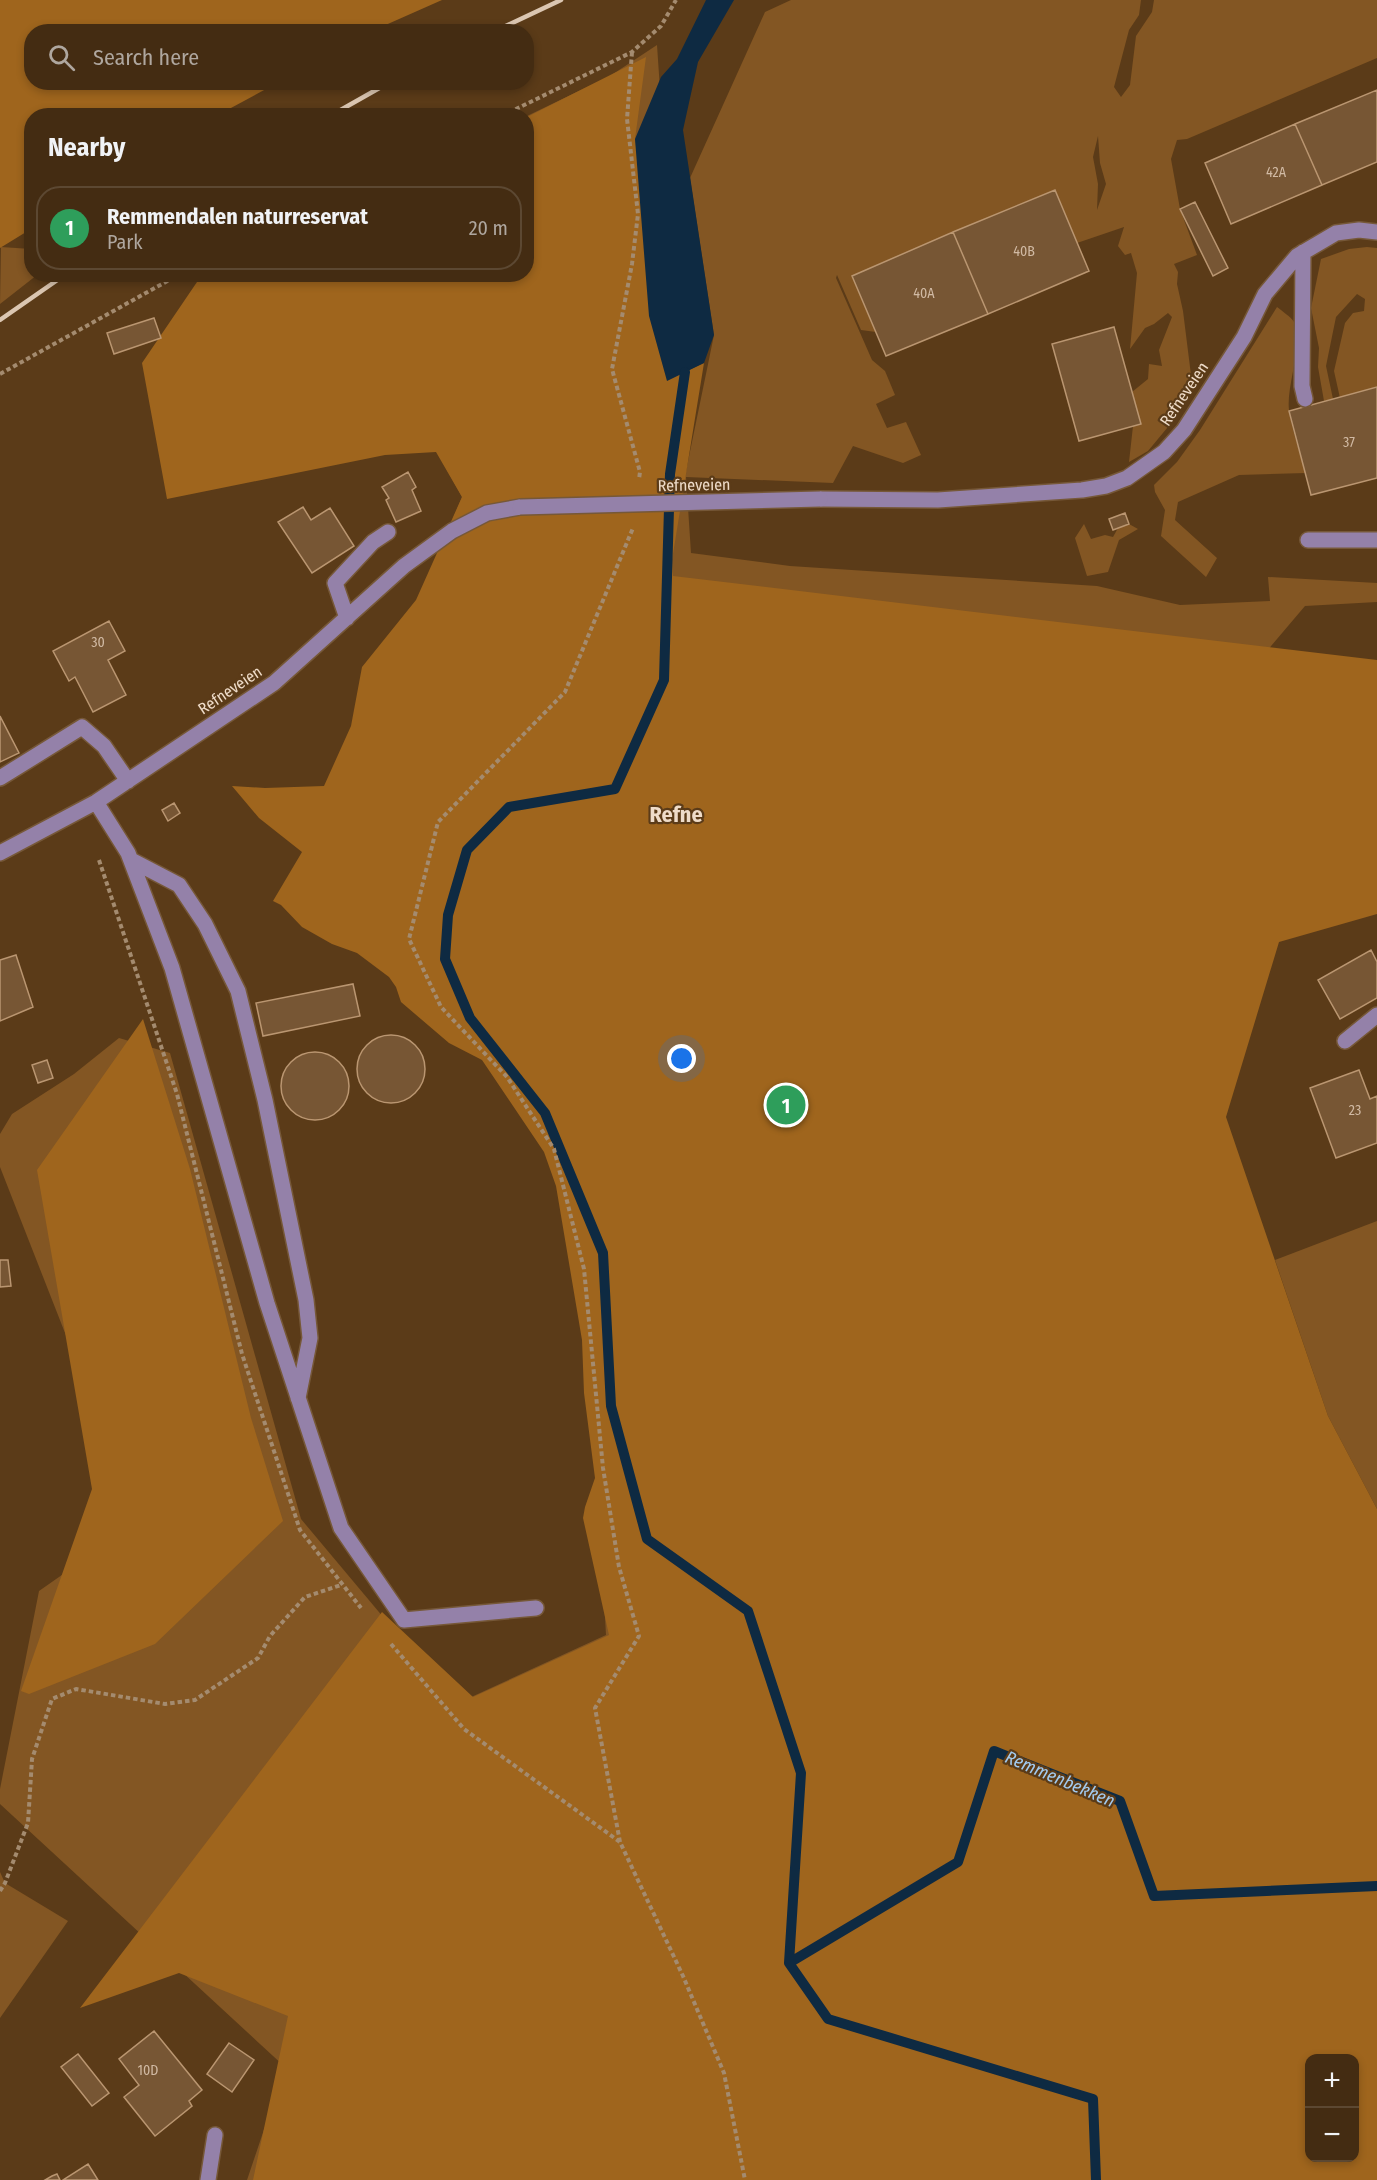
<!DOCTYPE html>
<meta charset="utf-8">
<style>
:root{--surface:#442c12;--page:#4b341b;--text:#f1f3f6;--muted:#afa79f;--line:#5c4832;--accent:#90b9f0}
body{margin:0;font-family:"Fira Sans Condensed",sans-serif;background:var(--page);color:var(--text)}
.controls{position:absolute;right:18px;bottom:18px;display:grid;overflow:hidden;border-radius:12px;box-shadow:0 3px 9px #0003}
.controls button{width:54px;height:54px;display:grid;place-items:center;padding:0;border:0;border-bottom:2px solid var(--line);background:var(--surface);color:var(--text);font:30px sans-serif}
.you{position:absolute;left:682px;top:1059px;width:21px;height:21px;margin:-15px;border:4px solid #fff;border-radius:50%;background:#1a73e8;box-shadow:0 0 0 9px #1a73e833}
.badge{display:grid;place-items:center;width:39px;height:39px;border-radius:50%;background:var(--accent);color:#fff;font-size:20px;font-weight:700}
.pin{position:absolute;translate:-50% -50%;border:3px solid #fff;box-shadow:0 2px 6px #0006}
.list{margin:0;padding:0;list-style:none}
h2{display:flex;justify-content:space-between;align-items:center;height:78px;margin:0;padding:0 24px;font-size:26px}
h2 small{font-size:20px;font-weight:400;color:var(--muted)}
.list li{display:grid;grid-template-columns:39px 1fr auto;gap:18px;align-items:center;box-sizing:border-box;height:84px;margin:0 12px 12px;padding:0 12px;border:2px solid var(--line);border-radius:24px}
.list b{display:block;font-size:22px;white-space:nowrap}
.list p{margin:0;font-size:20px;white-space:nowrap;color:var(--muted)}
.list em{font-size:20px;font-style:normal;color:var(--muted)}
.icon{flex:none;width:33px;height:33px;fill:none;stroke:currentColor;stroke-width:2;stroke-linecap:round;stroke-linejoin:round}
.map{position:relative;flex:none;width:1377px;height:2180px;overflow:hidden}
.search{position:absolute;background:var(--surface);box-shadow:0 3px 9px #0003;left:24px;top:24px;width:510px;height:66px;display:flex;align-items:center;gap:15px;box-sizing:border-box;padding:0 21px;border-radius:24px;color:var(--muted);font-size:22px}
.panel{position:absolute;background:var(--surface);box-shadow:0 3px 9px #0003;left:24px;top:108px;width:510px;height:174px;border-radius:24px}
.map>svg:first-child{display:block}
.green{fill:#835623;fill-rule:evenodd}
.forest{fill:#9f651d;fill-rule:evenodd}
.water{fill:#0e2a42}
.lines{fill:none;stroke-linecap:round;stroke-linejoin:round}
.stream{stroke:#0e2a42;stroke-width:10}
.building{fill:#775634;stroke:#ba9671;stroke-width:1.5}
.minor-casing{stroke:#765838;stroke-width:18}
.path{stroke:#a48b6f;stroke-width:4;stroke-dasharray:4.5 3;stroke-linecap:butt}
.minor{stroke:#9481a9;stroke-width:15}
.rail{stroke:#dbc6b1;stroke-width:4.5}
.minor-bridge-casing{stroke:#765838;stroke-width:18;stroke-linecap:butt}
.minor-bridge{stroke:#9481a9;stroke-width:15}
.labels{text-anchor:middle;dominant-baseline:central;stroke-width:4.5;stroke-linejoin:round;paint-order:stroke}
.number-label{font-size:14px;fill:#d1baa4}
.street-label{font-size:16px;fill:#efdcc9;stroke:#5b3b18}
.water-label{font-size:18px;font-style:italic;fill:#a2caef;stroke:#5b3b18}
.district-label{font-size:22px;font-weight:bold;fill:#efdcc9;stroke:#5b3b18}
</style>
<div class="map">
<svg width="1377" height="2180" viewBox="0 0 1377 2180">
<rect width="100%" height="100%" fill="#5b3b18"/>
<path class="green" d="M791,0h350l-2,15 -10,15 -15,57 7,10 9,-12 6,-49 16,-24 2,-12h223v58l-190,81 -10,1 -6,19 9,50 17,46 -23,9 4,8 -1,12 6,27 8,64 9,7 -23,29v5l-29,35 -19,11 4,-36 8,-2 -9,-32 16,-13 1,-15 13,2 -3,-16 13,-33 -4,-4 -14,11 -9,4 -15,21 7,-76 -6,-20 -6,2 -7,-9 6,-19 -47,16 -22,-53 -203,86 24,56 -15,-2 -24,-55 -1,3 36,82 13,11 10,24 -19,9 11,24 19,-6 15,33 -18,8 -50,-17 -20,37 -147,-6 5,76 99,13 307,20 83,19 90,-4 -2,-24 109,6v19l-72,4 -324,382 302,421 94,771h-1130l38,-113 -285,-263v-15l39,-198 60,-42 -14,-165 -85,-217v-33l12,-20 62,-40 45,-36 51,15 131,466 155,185 150,-69 -20,-352 -45,-188 -191,-331 112,-267 -25,-45 89,-178 1,-158 83,-40 47,-31 29,426 28,-136 -24,-157 75,-166zM1098,136l2,27 6,21 -9,26 1,-26 -5,-27zM1310,2058h44v100h-44z
M1,247l30,2 1,25 5,1 -37,29z
M1367,247l10,1v139l-37,11 -6,-27 11,-48 8,-10 11,-2 1,-12 -8,-5 -21,23 -10,49 7,33 -9,2 -6,-34 1,-19 -8,-40 10,-49 28,-10z
M1277,307c5,4 14,10 17,15 10,23 -8,63 -5,88 3,21 11,42 17,63l-67,2 -61,27 -3,18 42,38 -11,19 -45,-41 4,-26 -10,-18 -1,-7 23,-23 23,-32z
M1084,524l7,15 14,-4 8,2 5,-9 11,-4 9,5 -19,11 -11,32 -21,4 -12,-38z
M1377,1221v288l-49,-93 -53,-156z
M0,1872l5,11 63,38 -68,97z"/>
<path class="forest" d="M0,0h442l-70,31 -340,1v50l245,1 -59,32 -186,1 -1,113 -31,19z
M646,57l-11,82 32,241 37,-17 -32,197 1,16 704,84v254l-98,28 -53,175 102,299 49,93v671h-1124l35,-164 -109,-43 -99,35 302,-396 91,85 136,-62 -26,-117 2,-11 10,-29 -11,-85 -2,-53 -26,-154 -12,-34 -62,-92 -33,-17 -48,-41 -5,-15 -7,-10 -32,-24 -25,-9 -30,-17 -21,-22 -8,-4 29,-49 -43,-34 -27,-32 33,2 59,-2 27,-60 11,-59 54,-67 46,-103 -26,-45 -51,3 -218,44 -25,-136 55,-81 15,-7 314,-1 1,-157zM1310,2058h44v100h-44z
M143,1019l47,150 61,249 32,103 -128,123 -126,50 -8,-3 71,-202 -55,-319z"/>
<path class="water" d="M706,0h28l-36,62 -15,68 31,205 -10,28 -37,18 -18,-65 -14,-177 26,-62 16,-18z"/>
<g class="lines">
<path class="stream" d="M685,372l-15,102 -6,206 -49,109 -106,18 -42,43 -19,65 -3,44 25,59 75,95 58,140 8,153 36,133 101,72 53,162 -12,190 39,56 265,80 3,81
M789,1963l169,-101 36,-111 126,50 34,95 223,-10"/>
</g>
<path class="building" d="M1377,90v72l-55,23 -27,-61z
M1295,124l27,61 -91,39 -26,-61z
M1055,190l34,81 -101,43 -35,-82z
M1195,202l33,66 -15,8 -33,-67z
M953,232l35,82 -102,42 -34,-80z
M154,318l7,20 -47,16 -7,-21z
M1114,327l27,97 -62,17 -27,-97z
M1377,387v91l-66,17 -22,-84z
M408,472l8,15 -4,3 9,21 -25,11 -10,-22 3,-2 -7,-11z
M303,507l8,13 19,-12 24,38 -42,27 -34,-51z
M1125,513l4,11 -16,6 -4,-11z
M109,621l16,30 -17,9 18,35 -33,17 -18,-35 -6,4 -16,-30z
M0,716l19,37 -19,9z
M174,803l6,10 -12,8 -6,-11z
M1371,950l6,12v36l-37,21 -22,-39z
M16,955l17,52 -33,14v-61z
M353,984l7,32 -97,20 -7,-33z
M357 1069a34 34 0 1 1 68 0a34 34 0 1 1-68 0Z
M281 1086a34 34 0 1 1 68 0a34 34 0 1 1-68 0Z
M47,1060l6,18 -15,5 -6,-18z
M1359,1070l11,29 7,-3v47l-41,15 -26,-70z
M0,1260h8l3,26 -11,1z
M154,2031l48,59 -13,11 3,5 -37,30 -31,-39 15,-12 -20,-26z
M229,2043l25,17 -22,32 -25,-18z
M78,2054l31,39 -17,13 -31,-39z
M88,2164l10,16h-35z
M57,2174l3,6h-15l7,-4z"/>
<g class="lines">
<defs>
<path id="minor" d="M1303,252l-1,134 3,13
M820,499l118,1 144,-10 24,-4 21,-8 37,-26 20,-22 60,-93 21,-43 32,-38 39,-23 23,-3 18,2
M1308,540h69
M347,618l-12,-35 38,-41 15,-10
M0,778l82,-51 22,19 24,35
M96,802l32,51 44,115 95,335 74,225 63,92 132,-12
M0,853l96,-51 178,-119 130,-117 48,-35 35,-18 33,-6
M131,860l48,25 26,39 33,67 27,109 41,200 4,38 -12,60
M1345,1041l32,-26
M208,2180l7,-45"/>
</defs>
<use href="#minor" class="minor-casing"/>
<path class="path" d="M632,52l-5,67 11,95 -6,50 -20,105 28,103 -1,7
M502,116l130,-64 29,-26 15,-26
M0,374l180,-100
M99,860l78,234 65,260 58,176 61,78
M391,1644l73,85 156,113 63,134 41,97 21,107
M620,1842l-25,-134 44,-72 -20,-69 -16,-99 -19,-199 -30,-120 -47,-72 -66,-70 -32,-68 29,-117 127,-130 68,-164
M0,1891l5,-8 23,-60 4,-64 20,-60 24,-10 89,15 30,-4 63,-42 12,-22 35,-39 36,-12"/>
<use href="#minor" class="minor"/>
<path class="rail" d="M493,32l68,-32
M330,116l60,-34
M0,320l66,-46"/>
<defs>
<path id="minor-bridge" d="M520,507l300,-8"/>
</defs>
<use href="#minor-bridge" class="minor-bridge-casing"/>
<use href="#minor-bridge" class="minor-bridge"/>
</g>
<g class="labels">
<g class="number-label">
<text x="1276" y="172">42A</text>
<text x="1024" y="251">40B</text>
<text x="924" y="293">40A</text>
<text x="1349" y="442">37</text>
<text x="98" y="642">30</text>
<text x="1355" y="1110">23</text>
<text x="148" y="2070">10D</text>
</g>
<g class="street-label">
<text transform="translate(1184 394) rotate(-56)">Refneveien</text>
<text transform="translate(694 485) rotate(-1)">Refneveien</text>
<text transform="translate(230 690) rotate(-34)">Refneveien</text>
</g>
<g class="water-label">
<text transform="translate(1060 1779) rotate(23)">Remmenbekken</text>
</g>
<g class="district-label">
<text x="676" y="814">Refne</text>
</g>
</g>
</svg>
<div class="controls">
<button>+</button>
<button>−</button>
</div>
<div class="you"></div>
<div class="pin badge" style="left:786px;top:1105px;background:#2e9e5b">1</div>
<div class="search"><svg class="icon" aria-label="search" viewBox="0 0 24 24"><circle cx="10" cy="10" r="6"/><path d="M15 15l6 6"/></svg>Search here</div>
<section class="panel">
<h2>Nearby<small></small></h2>
<ul class="list">
<li><span class="badge" style="background:#2e9e5b">1</span><div><b>Remmendalen naturreservat</b><p>Park</p></div><em>20 m</em></li>
</ul>
</section>
</div>
